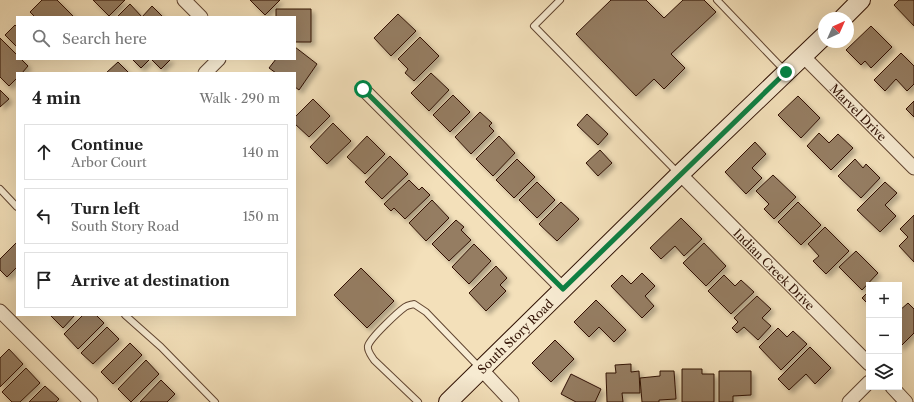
<!DOCTYPE html>
<meta charset="utf-8">
<style>
:root{--surface:#fff;--page:#f2f2f2;--text:#222;--muted:#767676;--line:#e0e0e0}
body{margin:0;font-family:"Libre Caslon Text",serif;background:var(--page);color:var(--text)}
.controls{position:absolute;right:12px;bottom:12px;display:grid;overflow:hidden;border-radius:0px;box-shadow:0 4px 16px #0002}
.controls button{width:36px;height:36px;display:grid;place-items:center;padding:0;border:0;border-bottom:1px solid var(--line);background:var(--surface);color:var(--text);font:20px sans-serif}
.compass{position:absolute;left:818px;top:12px;width:36px;height:36px;border-radius:50%;background:var(--surface);box-shadow:0 4px 16px #0002;rotate:45deg}
.stop{position:absolute;width:12px;height:12px;margin:-9px;border:3px solid #0b8043;border-radius:50%;background:#fff}
.stop.end{background:#0b8043;border-color:#fff;box-shadow:0 1px 4px #0008}
.list{margin:0;padding:0;list-style:none}
h2{display:flex;justify-content:space-between;align-items:center;height:52px;margin:0;padding:0 16px;font-size:17px}
h2 small{font-size:13px;font-weight:400;color:var(--muted)}
.list li{display:grid;grid-template-columns:26px 1fr auto;gap:12px;align-items:center;box-sizing:border-box;height:56px;margin:0 8px 8px;padding:0 8px;border:1px solid var(--line);border-radius:0px}
.list b{display:block;font-size:15px;white-space:nowrap}
.list p{margin:0;font-size:13px;white-space:nowrap;color:var(--muted)}
.list em{font-size:13px;font-style:normal;color:var(--muted)}
.icon{flex:none;width:22px;height:22px;fill:none;stroke:currentColor;stroke-width:2;stroke-linecap:round;stroke-linejoin:round}
.map{position:relative;flex:none;width:914px;height:402px;overflow:hidden}
.search{position:absolute;background:var(--surface);box-shadow:0 4px 16px #0002;left:16px;top:16px;width:280px;height:44px;display:flex;align-items:center;gap:10px;box-sizing:border-box;padding:0 14px;border-radius:0px;color:var(--muted);font-size:15px}
.panel{position:absolute;background:var(--surface);box-shadow:0 4px 16px #0002;left:16px;top:72px;width:280px;height:244px;border-radius:0px}
.map>svg:first-child{display:block}
.building{fill:#957d62;stroke:#301103;filter:url(#shadow)}
.lines{fill:none;stroke-linecap:round;stroke-linejoin:round}
.service-casing{stroke:#614531;stroke-width:8}
.minor-casing{stroke:#614531;stroke-width:15}
.secondary-casing{stroke:#301103;stroke-width:20}
.service{stroke:#f7ebd2;stroke-width:6}
.minor{stroke:#f7ebd2;stroke-width:13}
.secondary{stroke:#f7ebd2;stroke-width:18}
.route{stroke:#0b8043;stroke-width:5}
.labels{text-anchor:middle;dominant-baseline:central;stroke-width:3;stroke-linejoin:round;paint-order:stroke}
.street-label{font-size:12px;fill:#301103;stroke:#f7ebd2}
</style>
<div class="map">
<svg width="914" height="402" viewBox="0 0 914 402">
<defs>
<filter id="shadow"><feDropShadow dx="3.5" dy="3.5" stdDeviation="2" flood-color="#0004"/></filter>
</defs>
<rect width="100%" height="100%" fill="#f3e0ba"/>
<filter id="stains"><feTurbulence type="fractalNoise" baseFrequency=".005" numOctaves="4"/><feColorMatrix values="0 0 0 0 .2 0 0 0 0 .09 0 0 0 0 .02 0 0 0 .5 -.17"/></filter>
<radialGradient id="worn" r=".72"><stop offset=".6" stop-color="#630" stop-opacity="0"/><stop offset="1" stop-color="#630" stop-opacity=".3"/></radialGradient>
<path class="building" d="M42,0h15l17,17h-39l-5,-5z
M93,0h32l-16,16z
M250,0h30l-15,15z
M611,0h35l18,18 19,-18h21l12,12 -45,42 14,14 -21,21 -10,-10 -18,17 -60,-62z
M899,0h15v26l-20,-21z
M130,4l12,13 10,-11 11,11h-46z
M276,9h35v33h-16v-25h-19z
M398,14l18,17 -25,25 -17,-18z
M15,25l2,2v20l-12,-12z
M871,26l21,21 -21,21 -6,-7 -4,4 -15,-15z
M420,37l19,19 -25,25 -9,-8 3,-4 -10,-10z
M0,38l17,17v4h4l7,7 -6,7h-5v5l-8,8 -9,-9z
M295,47l22,17 -18,26 -4,-3v-14h-19l-7,-5 7,-9h19z
M901,53l13,13v18l-7,7 -11,-12 -11,12 -11,-11z
M132,59h18l-9,9z
M151,59h20l-10,10z
M118,62l11,11h-23z
M431,73l18,17 -20,21 -18,-18z
M0,90l9,9 -9,8z
M453,95l17,17 -20,20 -17,-17z
M798,96l22,22 -19,20 -23,-23z
M313,99l17,17 -21,21 -14,-13v-7z
M914,101v16l-8,-8z
M480,112l12,11 -3,3 5,5 -23,23 -16,-17z
M587,114l21,20 -10,11 -21,-20z
M333,123l18,18 -24,23 -17,-17z
M819,133l10,10 9,-9 15,14 -22,22 -24,-24z
M367,136l18,18 -20,20 -18,-17z
M499,136l16,17 -22,23 -17,-17z
M755,142l11,12 -14,14 10,10 -16,16 -21,-22z
M600,150l12,13 -14,13 -12,-13z
M390,156l18,18 -26,25 -17,-17z
M517,159l18,18 -21,21 -18,-18z
M855,159l8,9 3,-4 14,14 -19,20 -23,-22z
M773,175l23,22 -22,22 -10,-10 5,-5 -13,-13z
M409,180l10,10 3,-3 8,8 -25,24 -11,-11 -3,3 -7,-7z
M537,182l18,18 -18,18 -18,-18z
M885,182l12,11 -12,12 11,11 -16,16 -23,-22z
M432,200l17,18 -23,23 -17,-18z
M561,202l18,17 -22,22 -18,-17z
M798,202l23,23 -20,20 -23,-23z
M914,215v47l-15,-16 9,-9 -8,-8z
M681,218l21,21 -18,17 -9,-10 -14,13 -11,-11z
M456,220l8,7 -3,3 10,10 -22,21 -17,-17z
M825,227l24,24 -23,23 -13,-13 6,-5 -11,-12z
M17,242v25l-10,10 -7,-7v-11z
M704,243l22,23 -20,20 -23,-23z
M474,244l17,17 -22,23 -17,-17z
M856,251l22,22 -16,17 -23,-23z
M496,266l11,12 -7,7 6,6 -20,20 -17,-18z
M361,268l33,33 -27,27 -33,-33z
M642,273l13,13 -10,10 9,10 -12,12 -31,-32 11,-11 9,9z
M724,275l11,11 6,-6 13,12 -23,22 -23,-23z
M869,291v14l-7,-7z
M757,296l14,13 -9,9 9,8 -13,14 -14,-13 -7,6 -5,-5 6,-6 -4,-4z
M596,300l30,30 -12,12 -15,-15 -10,10 -15,-15z
M908,303l6,6v24l-14,14 -1,-2v-34z
M50,315h25l-12,13z
M83,315h13l8,8 -26,26 -14,-15z
M107,327l12,12 -26,25 -12,-11z
M778,328l9,9 6,-6 14,13 -26,26 -22,-23z
M555,340l19,19 -23,23 -19,-19z
M130,343l12,12 -29,29 -12,-12z
M810,347l21,21 -16,16 -9,-10 -17,16 -11,-11z
M9,349l14,15 -23,23v-29z
M146,360l13,14 -28,28 -13,-13z
M631,364v8l8,-1 1,22h-18l1,9h-16l-1,-29h10l-1,-8z
M26,368l14,15 -20,19h-8l-10,-10z
M682,369h20v5h12v28h-32z
M660,371h14l2,28 -17,1v2h-17l-2,-24 20,-2z
M719,371h32v24l-18,1v6h-14z
M571,374l30,15 -6,13h-19l-15,-8z
M161,380l14,14 -8,8h-27z
M45,386l14,13 -3,3h-27z"/>
<g class="lines">
<defs>
<path id="service" d="M560,0l-26,26 145,148
M717,0l68,71
M0,189l17,18
M125,315l36,32 54,55
M418,402l-44,-42c-3,-5 -7,-9 -6,-14 2,-8 30,-34 37,-39 3,-2 6,-2 9,-3l12,8 54,56"/>
<g id="minor">
<path d="M184,0l17,17"/>
<path id="s1" d="M803,56l111,112"/>
<path d="M205,73l14,-14"/>
<path d="M363,89l200,200"/>
<path id="s2" d="M680,174l189,190"/>
<path d="M0,311l91,91"/>
<path d="M481,369l31,33"/>
<path d="M892,387l14,15"/>
<path d="M849,402l20,-20"/>
</g>
<g id="secondary">
<path d="M843,18l18,-18"/>
<path id="s3" d="M448,402l232,-228 144,-138"/>
</g>
</defs>
<use href="#service" class="service-casing"/>
<use href="#minor" class="minor-casing"/>
<use href="#secondary" class="secondary-casing"/>
<use href="#service" class="service"/>
<use href="#minor" class="minor"/>
<use href="#secondary" class="secondary"/>
</g>
<g class="lines">
<path class="route" d="M363,89l200,200 223,-217"/>
</g>
<g class="labels">
<g class="street-label">
<text stroke="none"><textPath href="#s1" startOffset="79">Marvel Drive</textPath></text>
<text stroke="none"><textPath href="#s2" startOffset="134">Indian Creek Drive</textPath></text>
<text stroke="none"><textPath href="#s3" startOffset="94">South Story Road</textPath></text>
</g>
</g>
<rect width="100%" height="100%" filter="url(#stains)"/>
<rect width="100%" height="100%" fill="url(#worn)"/>
</svg>
<div class="controls">
<button>+</button>
<button>−</button>
<button><svg class="icon" aria-label="layers" viewBox="0 0 24 24"><path d="M12 4l9 5-9 5-9-5zM3 14l9 5 9-5"/></svg></button>
</div>
<svg class="compass" viewBox="-18 -18 36 36"><path d="M0-13l5 13h-10z" fill="#e53935"/><path d="M0 13l5-13h-10z" fill="#767676"/></svg>
<div class="stop" style="left:363px;top:89px"></div>
<div class="stop end" style="left:786px;top:72px"></div>
<div class="search"><svg class="icon" aria-label="search" viewBox="0 0 24 24"><circle cx="10" cy="10" r="6"/><path d="M15 15l6 6"/></svg>Search here</div>
<section class="panel">
<h2>4 min<small>Walk · 290 m</small></h2>
<ul class="list">
<li><svg class="icon" aria-label="ahead" viewBox="0 0 24 24"><path d="M12 20V5M6 11l6-6 6 6"/></svg><div><b>Continue</b><p>Arbor Court</p></div><em>140 m</em></li>
<li><svg class="icon" aria-label="left" viewBox="0 0 24 24"><path d="M17 20v-9H6M10 6l-5 5 5 5"/></svg><div><b>Turn left</b><p>South Story Road</p></div><em>150 m</em></li>
<li><svg class="icon" aria-label="arrive" viewBox="0 0 24 24"><path d="M6 21V4h12l-3 4 3 4H6"/></svg><div><b>Arrive at destination</b></div></li>
</ul>
</section>
</div>
